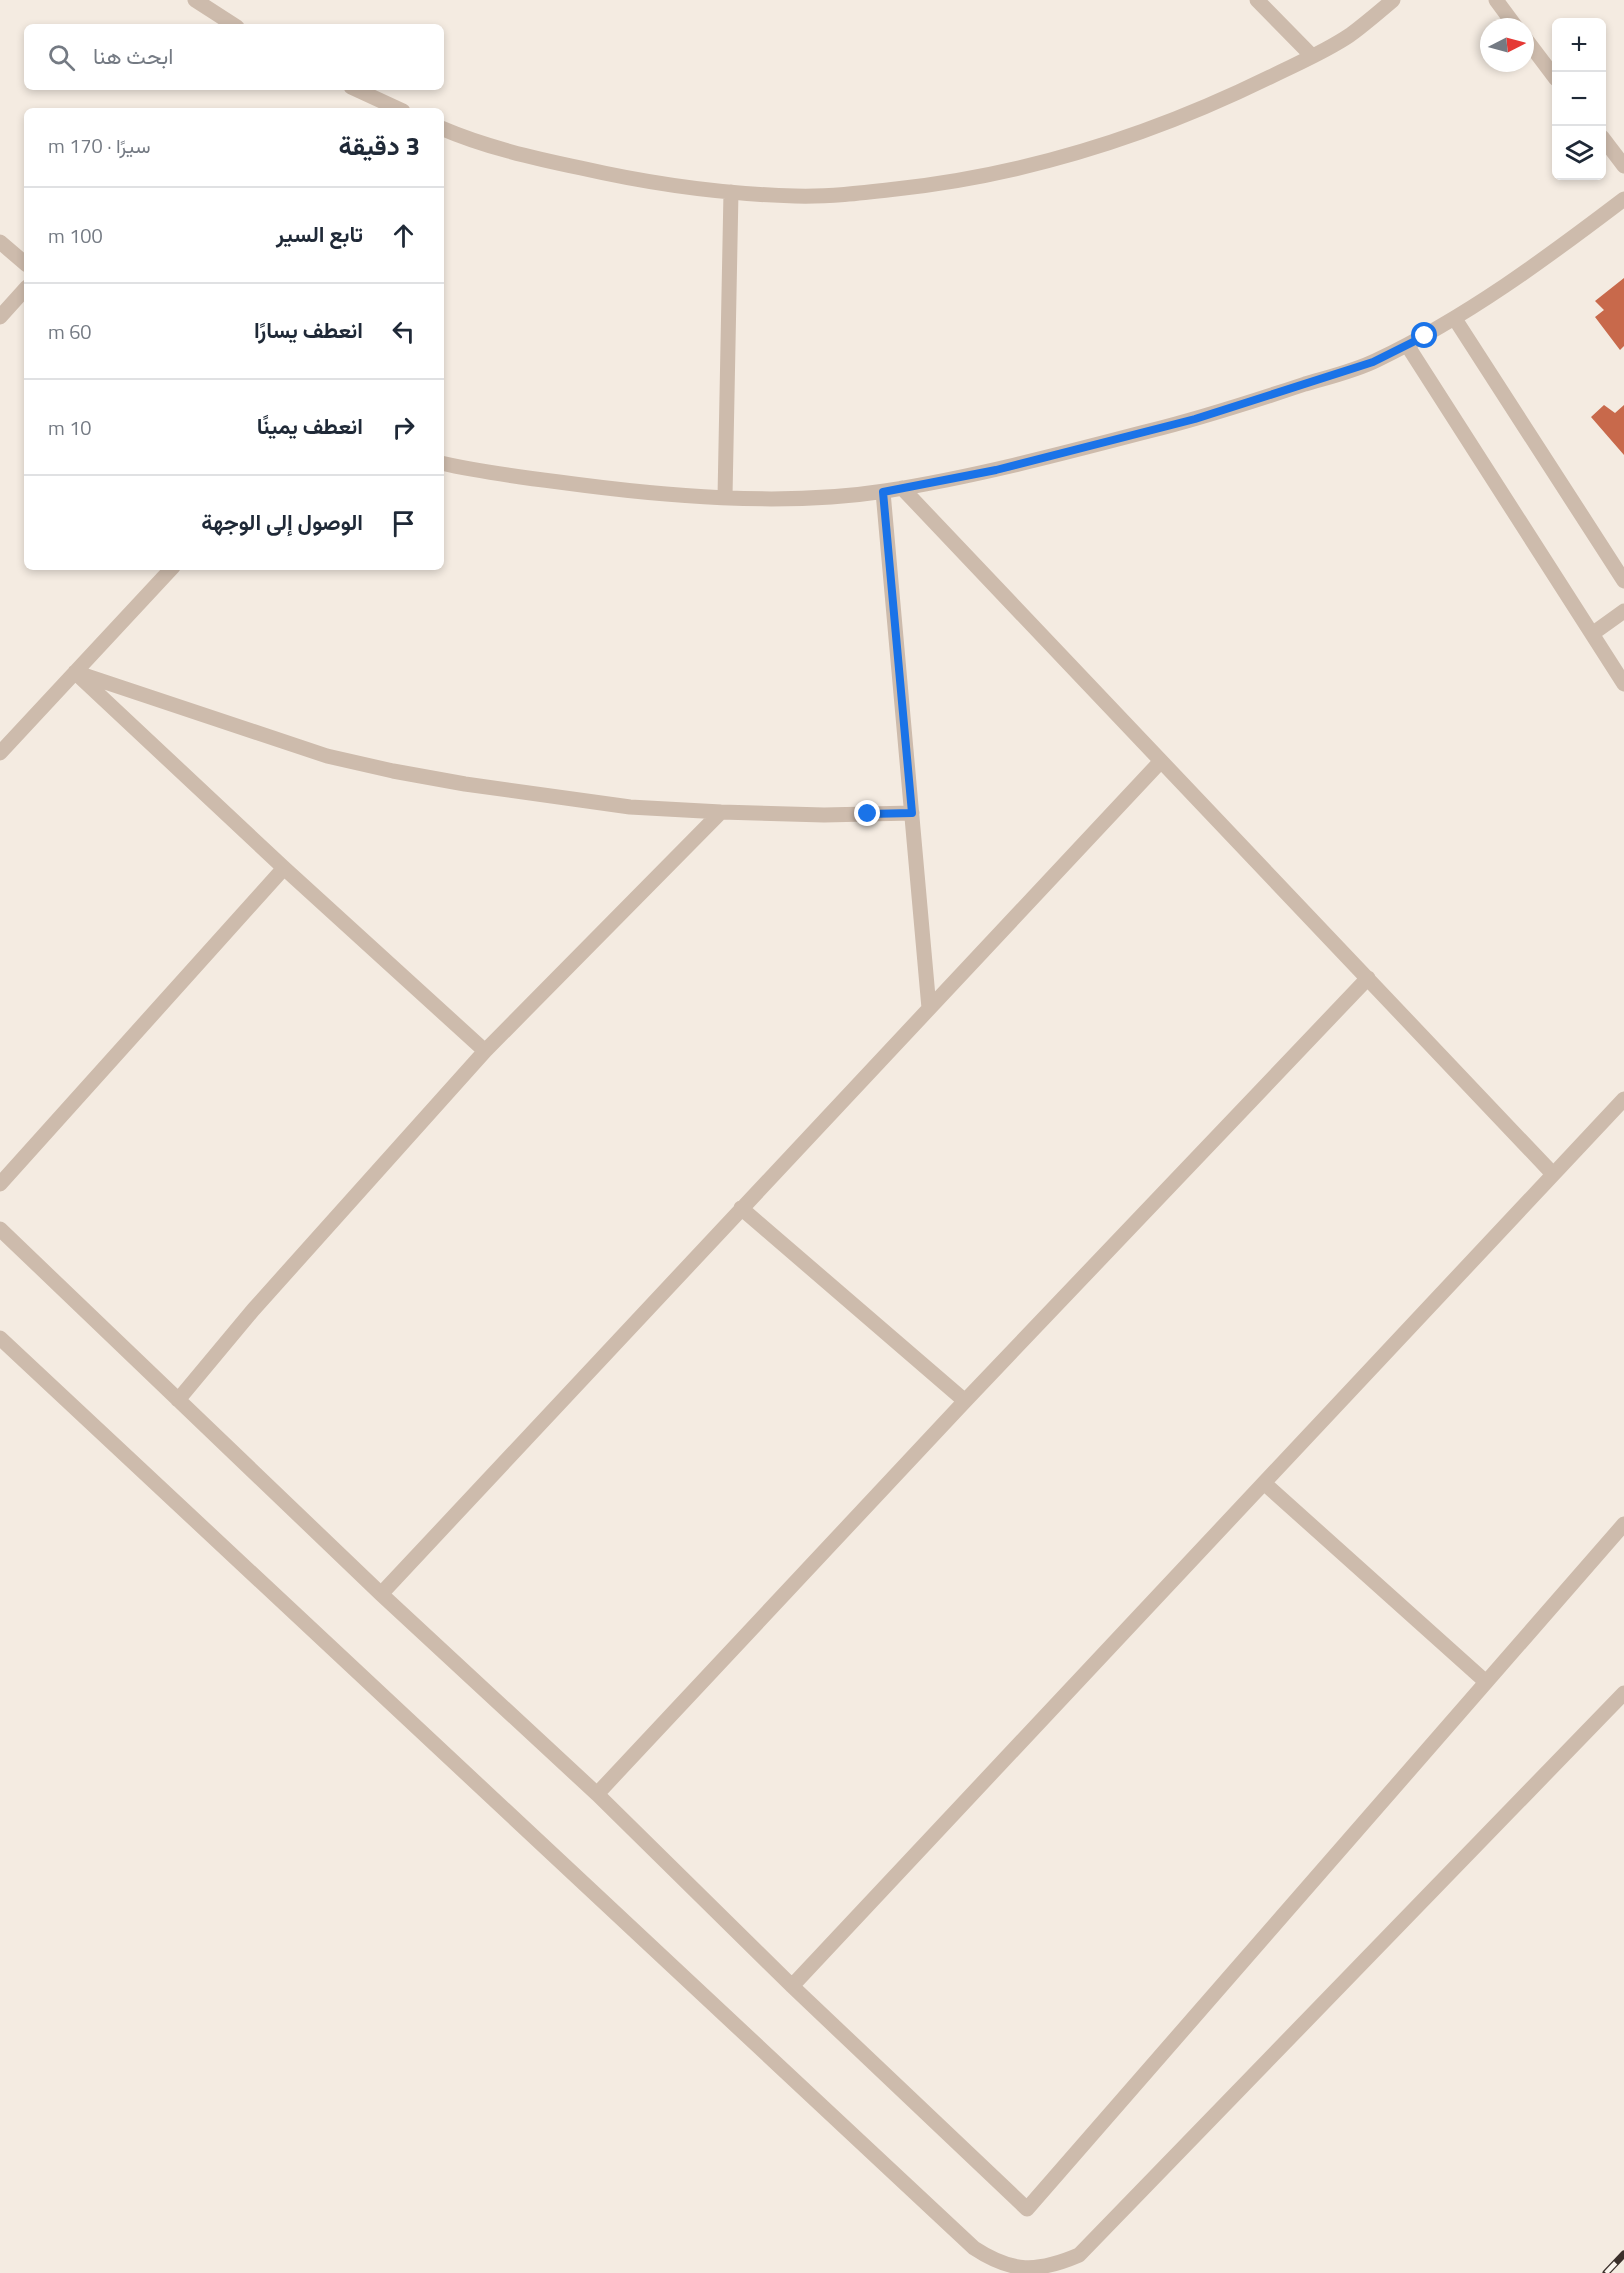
<!DOCTYPE html>
<html lang="ar">
<meta charset="utf-8">
<style>
:root{--surface:#fff;--page:#f6f6f7;--text:#1f2937;--muted:#747a83;--line:#e0e1e3}
body{margin:0;font-family:"Titillium Web",Vazirmatn,sans-serif;background:var(--page);color:var(--text);direction:rtl}
.controls{position:absolute;right:18px;top:18px;display:grid;overflow:hidden;border-radius:9px;box-shadow:0 3px 9px #0003}
.controls button{width:54px;height:54px;display:grid;place-items:center;padding:0;border:0;border-bottom:2px solid var(--line);background:var(--surface);color:var(--text);font:30px sans-serif}
.compass{position:absolute;left:1480px;top:18px;width:54px;height:54px;border-radius:50%;background:var(--surface);box-shadow:0 3px 9px #0003;rotate:84deg}
.stop{position:absolute;width:18px;height:18px;margin:-14px;border:4px solid #1a73e8;border-radius:50%;background:#fff}
.stop.end{background:#1a73e8;border-color:#fff;box-shadow:0 2px 6px #0008}
.list{margin:0;padding:0;list-style:none}
h2{display:flex;justify-content:space-between;align-items:center;height:78px;margin:0;padding:0 24px;font-size:26px}
h2 small{font-size:20px;font-weight:400;color:var(--muted)}
.list li{display:grid;grid-template-columns:39px 1fr auto;gap:18px;align-items:center;box-sizing:border-box;height:96px;padding:0 24px;border-top:2px solid var(--line)}
.list b{display:block;font-size:22px;white-space:nowrap}
.list em{font-size:20px;font-style:normal;color:var(--muted)}
.icon{flex:none;width:33px;height:33px;fill:none;stroke:currentColor;stroke-width:2;stroke-linecap:round;stroke-linejoin:round}
.map{position:relative;flex:none;width:1624px;height:2273px;overflow:hidden;direction:ltr}
.search{position:absolute;background:var(--surface);box-shadow:0 3px 9px #0003;left:24px;top:24px;width:420px;height:66px;display:flex;align-items:center;gap:15px;box-sizing:border-box;padding:0 21px;border-radius:9px;color:var(--muted);font-size:22px}
.panel{position:absolute;background:var(--surface);box-shadow:0 3px 9px #0003;left:24px;top:108px;width:420px;height:462px;border-radius:9px;direction:rtl}
.map>svg:first-child{display:block}
.building{fill:#c8694b}
.lines{fill:none;stroke-linecap:round;stroke-linejoin:round}
.street{stroke:#cdbbac;stroke-width:15}
.rail-casing{stroke:#3b302b;stroke-width:7}
.rail{stroke:#fbf5ee;stroke-width:4.5;stroke-dasharray:14;stroke-linecap:butt}
.route{stroke:#1a73e8;stroke-width:8}
</style>
<div class="map">
<svg width="1624" height="2273" viewBox="0 0 1624 2273">
<rect width="100%" height="100%" fill="#f4ebe1"/>
<path class="building" d="M1624,278v68l-4,4 -25,-33 9,-7 -9,-9z
M1604,405l11,8 9,-8v50l-33,-38z"/>
<g class="lines">
<path class="street" d="M195,0l42,27
M1257,0l55,56
M1496,0l20,27
M1525,38l31,41
M351,87l52,24
M441,128c44,19 92,30 140,40 70,16 142,26 214,28 34,1 67,-3 101,-7 130,-14 256,-54 374,-112 26,-13 55,-25 80,-42 15,-11 29,-23 43,-35
M1602,137l22,29
M0,242l27,23
M0,317l27,-30
M1455,319l169,262
M1407,345l217,339
M441,463c39,9 78,14 118,19 103,14 223,25 326,9 89,-14 176,-37 264,-60 53,-13 105,-30 156,-47 24,-7 50,-13 72,-24 90,-43 168,-101 247,-161
M902,488l651,686
M883,492l46,516
M725,497l6,-305
M1592,634l32,-23
M75,672l252,84 66,15 72,13 165,23 91,5 103,3 88,-2
M79,676l205,192 201,183
M0,753l173,-186
M0,1184l284,-316
M741,1208l224,193
M0,1229l381,365 216,200 195,192 235,223 597,-685
M0,1338l974,910c38,25 63,25 105,7l545,-562
M178,1400l75,-90 232,-259 236,-239
M1264,1483l222,199
M381,1594l780,-833
M597,1794l368,-393 403,-423
M792,1986l832,-887"/>
<defs>
<path id="rail" d="M1606,2273l18,-19"/>
</defs>
<use href="#rail" class="rail-casing"/>
<use href="#rail" class="rail"/>
</g>
<g class="lines">
<path class="route" d="M868,814l44,-1 -29,-321 113,-22 199,-51 178,-57 52,-26"/>
</g>
</svg>
<div class="controls">
<button>+</button>
<button>−</button>
<button><svg class="icon" aria-label="layers" viewBox="0 0 24 24"><path d="M12 4l9 5-9 5-9-5zM3 14l9 5 9-5"/></svg></button>
</div>
<svg class="compass" viewBox="-18 -18 36 36"><path d="M0-13l5 13h-10z" fill="#e53935"/><path d="M0 13l5-13h-10z" fill="#747a83"/></svg>
<div class="stop" style="left:1425px;top:336px"></div>
<div class="stop end" style="left:868px;top:814px"></div>
<div class="search"><svg class="icon" aria-label="search" viewBox="0 0 24 24"><circle cx="10" cy="10" r="6"/><path d="M15 15l6 6"/></svg>ابحث هنا</div>
<section class="panel">
<h2>3 دقيقة<small>سيرًا · 170 m</small></h2>
<ul class="list">
<li><svg class="icon" aria-label="ahead" viewBox="0 0 24 24"><path d="M12 20V5M6 11l6-6 6 6"/></svg><div><b>تابع السير</b></div><em>100 m</em></li>
<li><svg class="icon" aria-label="left" viewBox="0 0 24 24"><path d="M17 20v-9H6M10 6l-5 5 5 5"/></svg><div><b>انعطف يسارًا</b></div><em>60 m</em></li>
<li><svg class="icon" aria-label="right" viewBox="0 0 24 24"><path d="M7 20v-9h11M14 6l5 5-5 5"/></svg><div><b>انعطف يمينًا</b></div><em>10 m</em></li>
<li><svg class="icon" aria-label="arrive" viewBox="0 0 24 24"><path d="M6 21V4h12l-3 4 3 4H6"/></svg><div><b>الوصول إلى الوجهة</b></div></li>
</ul>
</section>
</div>
